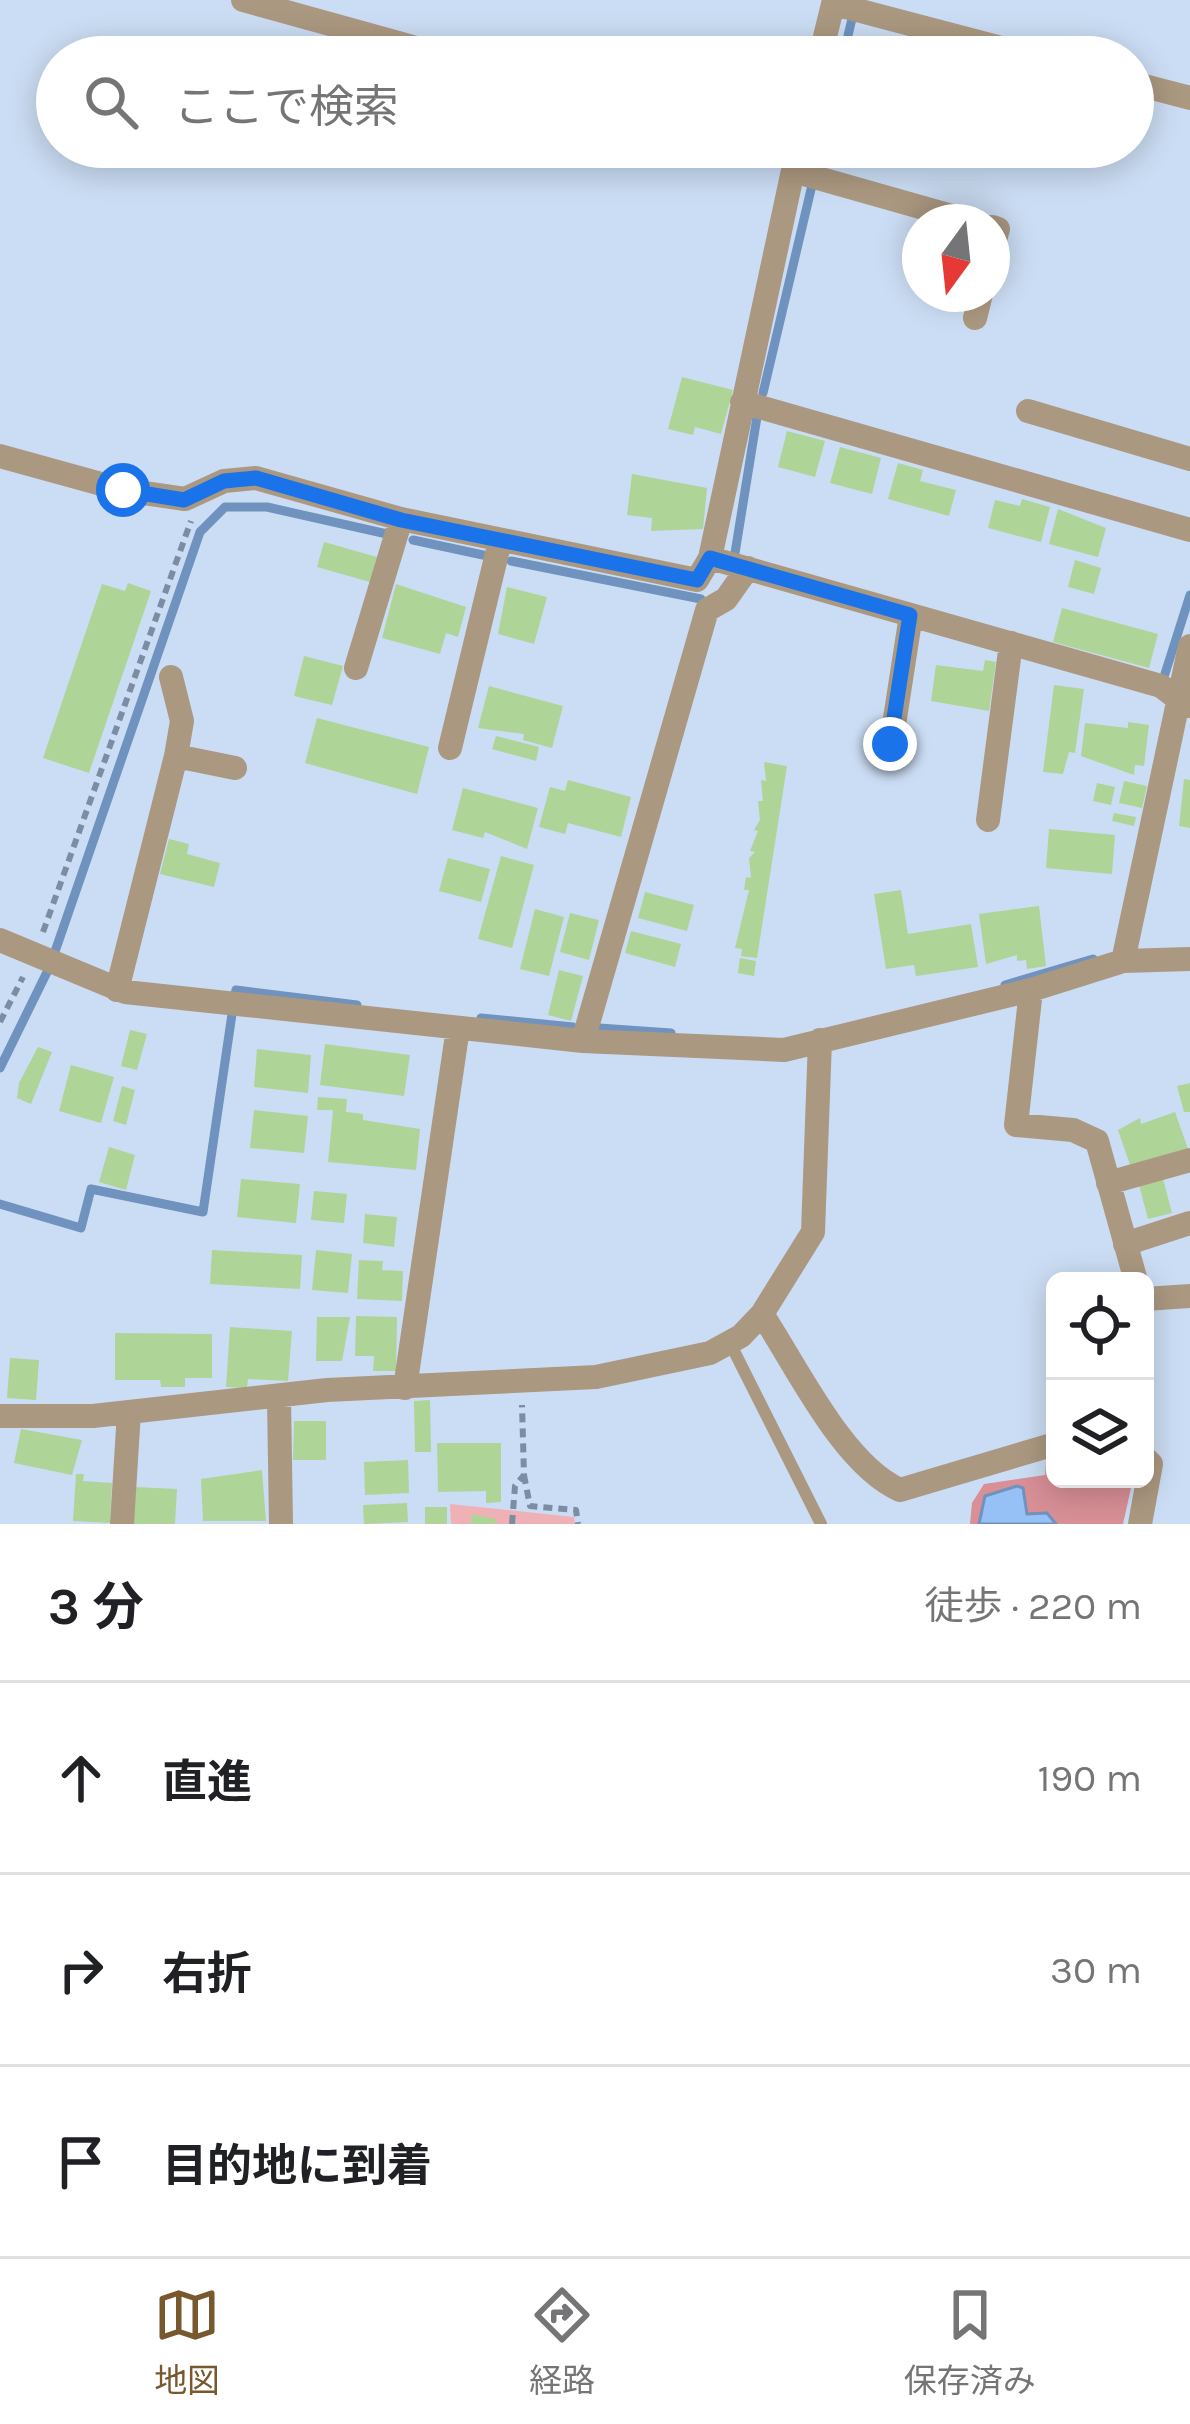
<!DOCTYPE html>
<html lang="ja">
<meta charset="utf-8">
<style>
:root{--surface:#fff;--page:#f6f6f6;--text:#202124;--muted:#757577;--line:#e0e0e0;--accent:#78592e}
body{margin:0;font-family:Karla,"Noto Sans JP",sans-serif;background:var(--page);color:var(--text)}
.controls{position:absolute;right:36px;bottom:36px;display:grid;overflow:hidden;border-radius:18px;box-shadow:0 6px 30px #0003}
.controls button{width:108px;height:108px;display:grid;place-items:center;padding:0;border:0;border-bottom:3px solid var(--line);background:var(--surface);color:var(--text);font:60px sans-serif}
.compass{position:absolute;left:902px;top:204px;width:108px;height:108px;border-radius:50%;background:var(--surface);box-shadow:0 6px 30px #0003;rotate:195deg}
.stop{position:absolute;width:36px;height:36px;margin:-27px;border:9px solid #1a73e8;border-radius:50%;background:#fff}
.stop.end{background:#1a73e8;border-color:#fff;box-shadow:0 3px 12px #0008}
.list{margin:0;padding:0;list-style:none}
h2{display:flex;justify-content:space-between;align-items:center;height:156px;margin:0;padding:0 48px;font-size:51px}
h2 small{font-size:39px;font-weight:400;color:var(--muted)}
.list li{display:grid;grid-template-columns:78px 1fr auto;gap:36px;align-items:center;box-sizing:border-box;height:192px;padding:0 48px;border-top:3px solid var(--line)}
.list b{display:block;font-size:45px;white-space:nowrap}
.list em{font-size:39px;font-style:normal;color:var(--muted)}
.icon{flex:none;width:66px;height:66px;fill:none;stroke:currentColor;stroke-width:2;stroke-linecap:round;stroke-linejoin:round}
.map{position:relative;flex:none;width:1190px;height:1524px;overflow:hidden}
.search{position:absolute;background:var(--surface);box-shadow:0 6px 30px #0003;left:36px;right:36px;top:36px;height:132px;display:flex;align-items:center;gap:30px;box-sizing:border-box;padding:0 42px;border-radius:66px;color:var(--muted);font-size:45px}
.sheet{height:732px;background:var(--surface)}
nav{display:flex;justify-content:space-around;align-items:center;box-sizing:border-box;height:168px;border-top:3px solid var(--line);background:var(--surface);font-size:33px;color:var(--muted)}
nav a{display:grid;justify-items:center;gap:6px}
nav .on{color:var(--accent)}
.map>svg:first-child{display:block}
.green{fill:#f0b1b6}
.forest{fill:#d88f96}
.water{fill:#95c1f6;stroke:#6f92be;stroke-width:3}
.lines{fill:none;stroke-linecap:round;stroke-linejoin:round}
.stream{stroke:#6f92be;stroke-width:9}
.building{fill:#afd497}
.path{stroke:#7b8da3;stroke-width:6;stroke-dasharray:9 6;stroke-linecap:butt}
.service{stroke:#ab9880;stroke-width:12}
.minor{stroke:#ab9880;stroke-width:24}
.route{stroke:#1a73e8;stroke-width:15}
</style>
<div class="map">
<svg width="1190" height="1524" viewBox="0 0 1190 1524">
<rect width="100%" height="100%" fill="#cbddf4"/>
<path class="green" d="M450,1504l124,13 1,7h-124z"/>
<path class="forest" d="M1055,1462v17h78l-10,45h-153l2,-21 12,-19 61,-9 1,-12z"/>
<path class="water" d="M1017,1486l6,2 4,26 20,-1 9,11h-77l6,-28z"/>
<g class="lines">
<path class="stream" d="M843,57l11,-47
M763,393l58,-246
M413,540l70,15
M735,553l22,-136
M511,561l190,38
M1163,680l27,-85
M1005,985l88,-26
M235,995l1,-5 121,15
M481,1018l92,9
M599,1028l72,5
M0,1068l50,-102 150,-434 25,-25h42l120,27
M0,1204l81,24 10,-39 112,23 29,-198"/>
</g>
<path class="building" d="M682,377l51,13 -12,44 -26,-7 -2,8 -25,-6z
M787,431l38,10 -10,36 -37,-10z
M840,447l41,11 -9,36 -42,-11z
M898,463l25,7 -3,11 36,9 -7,26 -61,-17z
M632,474l75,14 -4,41 -52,2 1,-13 -25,-3z
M1022,499l28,8 -9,35 -53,-14 7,-28 25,6z
M1058,509l48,19 -8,29 -49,-13z
M324,542l53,15 -7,25 -53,-15z
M1075,560l26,8 -7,26 -26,-7z
M128,583l23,8 -62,182 -46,-15 59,-174 23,7z
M396,584l70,23 -8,30 -12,-4 -6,21 -58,-16z
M507,587l40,10 -13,47 -36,-10z
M1062,608l96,26 -9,34 -96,-26z
M304,656l39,10 -11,39 -38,-9z
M985,660l11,2 -7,49 -58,-10 5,-36 47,6z
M1054,685l30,4 -9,64 -6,-1 -6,22 -20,-2z
M489,686l74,20 -11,42 -29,-8 1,-6 -46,-6z
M317,718l112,29 -12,47 -112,-31z
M1128,722l21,3 -5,41 -9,-1 -1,10 -53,-19 4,-33 43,5z
M496,736l43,11 -3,14 -44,-12z
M764,762l23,4 -30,192 -16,-2 1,-7 -7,-1 14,-58h-5l2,-13 5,1 -2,-20 6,-6 -5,-1 8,-20 -4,-1 6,-10 -2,-19h5l-2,-21 5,1z
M1184,779l6,1v48l-11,-2z
M568,780l63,17 -10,40 -53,-14 -3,11 -26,-7 11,-40 15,4z
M1124,781l23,5 -5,22 -23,-5z
M1097,783l18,4 -4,18 -18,-4z
M463,788l75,20 -11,41 -42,-17 -2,6 -31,-8z
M1114,813l22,4 -2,9 -22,-5z
M1049,829l66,6 -3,39 -66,-6z
M169,839l20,5 -2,10 33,9 -6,24 -54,-13z
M501,856l33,9 -22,83 -34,-9z
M448,858l42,11 -9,33 -42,-11z
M901,890l7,44 63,-10 7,43 -62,9 -2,-11 -28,4 -12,-75z
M645,892l49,13 -7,26 -49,-13z
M1039,906l7,60 -19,3 -1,-9 -9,1v-6l-31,9 -7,-50z
M535,909l29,8 -15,59 -29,-7z
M570,913l29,7 -10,40 -29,-8z
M631,931l50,13 -6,23 -50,-14z
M740,958l16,3 -2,15 -16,-3z
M559,970l24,6 -12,45 -23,-6z
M130,1030l17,4 -10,36 -16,-4z
M325,1044l85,11 -6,41 -84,-11z
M38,1047l14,5 -21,52 -14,-6 2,-15z
M257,1049l54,6 -3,38 -54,-6z
M71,1065l43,12 -13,46 -42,-12z
M1190,1083v29h-6l-7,-26z
M122,1086l13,4 -9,35 -13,-4z
M318,1097l29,2 -1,13 17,2v6l57,9 -4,41 -88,-8 5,-52h-16z
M254,1110l54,6 -4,37 -54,-5z
M1175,1112l13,37 -58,16 -12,-35 22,-12 1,6z
M109,1147l26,8 -9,35 -27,-8z
M241,1179l59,5 -4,39 -59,-6z
M1163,1179l9,34 -24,6 -9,-34z
M314,1191l33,3 -3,29 -33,-3z
M365,1214l32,3 -3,30 -31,-4z
M212,1250l90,5 -2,34 -90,-5z
M316,1250l36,4 -4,39 -36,-3z
M359,1260l24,1 -1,9 21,1 -1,30 -45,-2z
M356,1316l41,1 -1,54h-23l1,-15h-19z
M317,1317h33l-8,44h-26z
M230,1327l62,4 -4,50 -40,-2 -1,9 -21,-1z
M115,1333l97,1v44h-27v9h-24l-1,-7h-45z
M10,1358l29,2 -3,40 -29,-2z
M430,1400l1,52h-16l-1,-51z
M294,1421h32v39h-33z
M21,1429l61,11 -10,35 -58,-12z
M437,1443h64v59l-15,1v-12l-48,1z
M408,1460l1,33 -44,2 -1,-33z
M262,1470l4,51h-63l-2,-42z
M76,1474h8l-1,7 29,2 -2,40 -37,-2z
M136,1487l41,2 -2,35h-42z
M407,1503l1,19 -44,2 -1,-19z
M425,1507h22v17h-22z
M472,1514l24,5 -1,5h-25z"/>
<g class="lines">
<path class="path" d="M43,932l148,-411
M0,1022l23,-45
M524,1475l6,31 46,4 2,14
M512,1524l3,-38 9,-11 -2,-70"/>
<path class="service" d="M730,1343l91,181"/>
<path class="minor" d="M243,0l206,57
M834,4l201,53
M820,57l14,-57
M1133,83l57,15
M767,147l29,8
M793,171l180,51
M992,227l6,2 -6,22
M975,318l6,-24
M742,402l448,128
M1028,411l162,48
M0,456l123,34 62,9 39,-18 32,-3 145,41 296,61 13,-22 451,128 26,20
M710,558l88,-411
M356,668l45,-149
M891,744l20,-129
M450,748l50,-207
M176,756l59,12
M988,820l23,-177
M0,940l125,52 458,49 201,9 247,-60 92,-29 67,-315
M1123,961l67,-2
M117,990l59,-234 6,-35 -11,-44
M1031,990l-15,135 57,5 24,11 39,140
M583,1041l124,-431 19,-11 22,-31
M1108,1183l82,-23
M1125,1244l65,-21
M1145,1299l45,-3
M762,1314c35,53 81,151 138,176l155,-46
M405,1388l53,-360
M279,1398l2,126
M0,1416h93l234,-26 269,-13 114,-24 31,-17 21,-22 51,-82 7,-192
M122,1524l7,-112
M1140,1524l11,-60 -6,-6"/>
</g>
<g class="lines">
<path class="route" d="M123,490l61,10 40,-19 32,-3 145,42 296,60 13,-22 200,57 -20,129"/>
</g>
</svg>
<div class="controls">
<button><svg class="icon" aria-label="locate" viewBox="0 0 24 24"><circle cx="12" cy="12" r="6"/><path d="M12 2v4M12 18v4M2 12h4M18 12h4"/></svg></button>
<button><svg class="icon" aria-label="layers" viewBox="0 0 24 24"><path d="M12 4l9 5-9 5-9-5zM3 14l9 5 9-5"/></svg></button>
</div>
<svg class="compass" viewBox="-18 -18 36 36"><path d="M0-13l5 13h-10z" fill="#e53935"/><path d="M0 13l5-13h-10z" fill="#757577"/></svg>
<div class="stop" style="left:123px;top:490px"></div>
<div class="stop end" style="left:890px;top:744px"></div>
<div class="search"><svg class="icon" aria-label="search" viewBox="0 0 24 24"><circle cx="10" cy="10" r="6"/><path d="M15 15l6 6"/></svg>ここで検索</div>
</div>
<section class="sheet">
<h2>3 分<small>徒歩 · 220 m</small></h2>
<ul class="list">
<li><svg class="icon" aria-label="ahead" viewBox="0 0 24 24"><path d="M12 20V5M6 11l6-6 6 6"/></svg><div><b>直進</b></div><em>190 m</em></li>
<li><svg class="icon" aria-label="right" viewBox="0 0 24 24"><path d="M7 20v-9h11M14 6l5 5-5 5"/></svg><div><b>右折</b></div><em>30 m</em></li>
<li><svg class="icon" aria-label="arrive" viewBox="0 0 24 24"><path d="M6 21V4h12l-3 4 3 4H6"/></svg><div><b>目的地に到着</b></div></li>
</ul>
</section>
<nav>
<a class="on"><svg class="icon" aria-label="map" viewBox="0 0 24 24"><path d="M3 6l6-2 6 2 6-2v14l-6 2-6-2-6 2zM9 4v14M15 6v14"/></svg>地図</a>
<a><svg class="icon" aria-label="directions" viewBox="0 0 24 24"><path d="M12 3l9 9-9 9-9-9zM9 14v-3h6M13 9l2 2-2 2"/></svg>経路</a>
<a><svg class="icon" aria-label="saved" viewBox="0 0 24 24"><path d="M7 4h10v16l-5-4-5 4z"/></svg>保存済み</a>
</nav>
